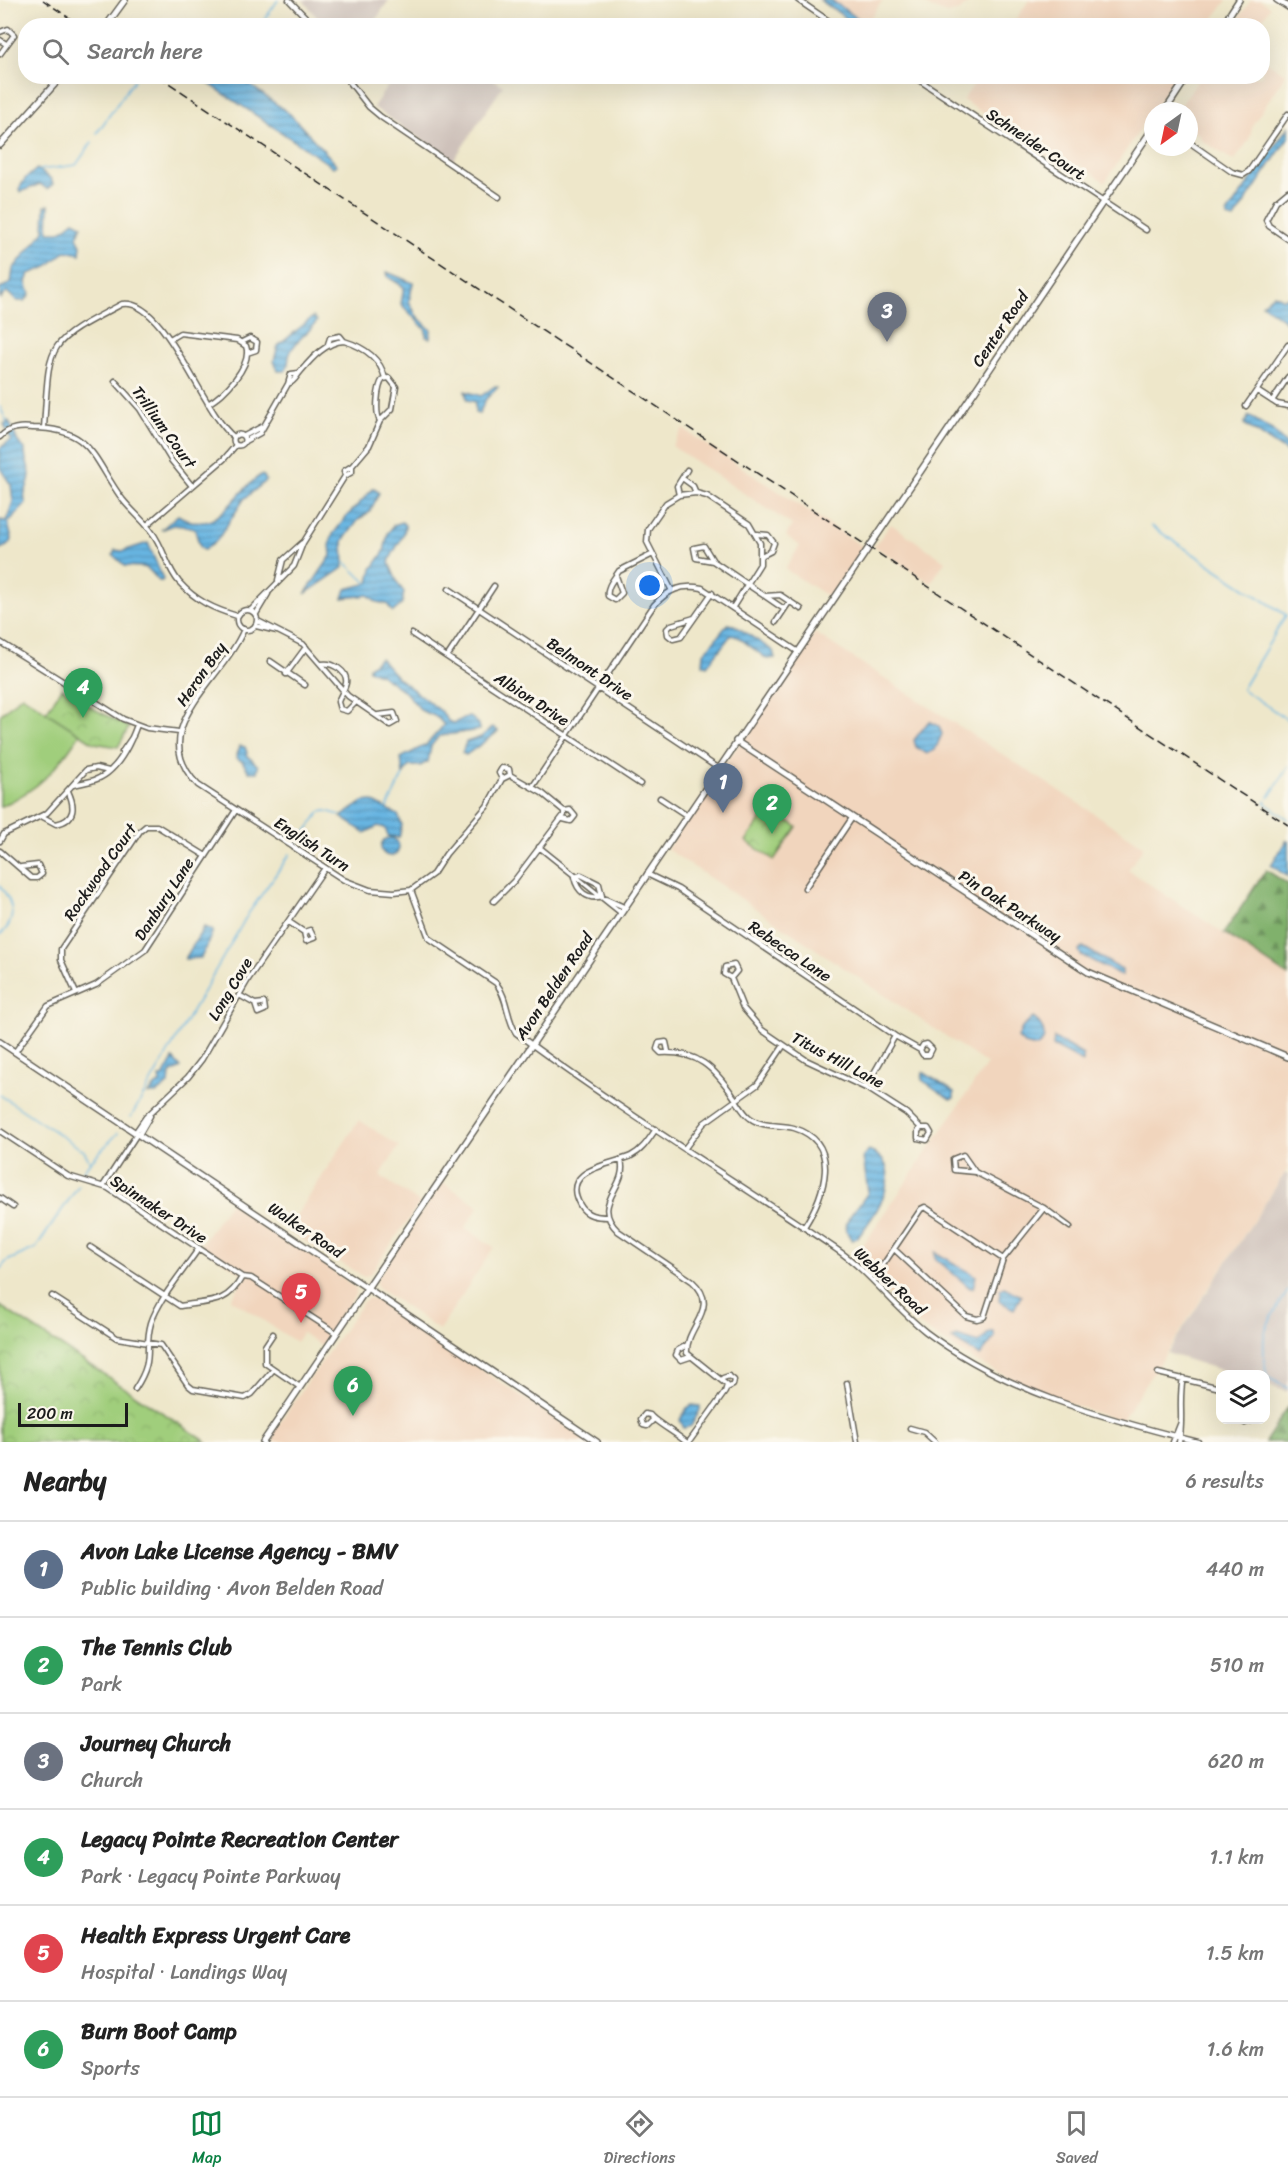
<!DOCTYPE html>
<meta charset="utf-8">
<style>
:root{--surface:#fff;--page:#f6f6f6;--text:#222;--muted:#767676;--line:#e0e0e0;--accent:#0b8043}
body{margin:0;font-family:Sriracha,sans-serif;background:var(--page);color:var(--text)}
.controls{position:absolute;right:18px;bottom:18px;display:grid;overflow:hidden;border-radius:12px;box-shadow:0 6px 24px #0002}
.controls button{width:54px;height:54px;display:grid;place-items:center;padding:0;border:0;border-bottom:2px solid var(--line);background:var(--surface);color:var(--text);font:30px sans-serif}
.compass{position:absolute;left:1144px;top:102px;width:54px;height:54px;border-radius:50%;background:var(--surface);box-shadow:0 6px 24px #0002;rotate:213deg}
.scale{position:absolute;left:18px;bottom:15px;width:110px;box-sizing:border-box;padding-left:6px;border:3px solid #1c1c1c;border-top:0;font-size:16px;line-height:21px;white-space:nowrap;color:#1c1c1c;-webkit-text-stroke:4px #fbf7ec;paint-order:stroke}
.you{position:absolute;left:650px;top:586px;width:21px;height:21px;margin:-15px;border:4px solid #fff;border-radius:50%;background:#1a73e8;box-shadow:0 0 0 9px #1a73e833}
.badge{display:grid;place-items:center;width:39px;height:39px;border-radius:50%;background:var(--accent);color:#fff;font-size:20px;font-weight:700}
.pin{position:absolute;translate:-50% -50px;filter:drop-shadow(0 2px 3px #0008)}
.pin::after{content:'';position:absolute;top:32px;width:21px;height:18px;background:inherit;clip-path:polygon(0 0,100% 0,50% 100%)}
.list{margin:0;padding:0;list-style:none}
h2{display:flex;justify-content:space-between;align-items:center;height:78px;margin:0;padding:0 24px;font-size:26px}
h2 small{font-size:20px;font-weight:400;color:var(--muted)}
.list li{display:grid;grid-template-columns:39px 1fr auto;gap:18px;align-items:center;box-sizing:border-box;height:96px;padding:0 24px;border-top:2px solid var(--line)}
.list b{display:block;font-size:22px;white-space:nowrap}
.list p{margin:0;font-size:20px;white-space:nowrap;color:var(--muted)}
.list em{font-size:20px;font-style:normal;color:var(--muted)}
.icon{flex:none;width:33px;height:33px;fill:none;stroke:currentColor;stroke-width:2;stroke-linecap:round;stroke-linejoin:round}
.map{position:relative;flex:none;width:1288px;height:1442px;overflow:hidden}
.search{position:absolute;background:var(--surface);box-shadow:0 6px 24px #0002;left:18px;right:18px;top:18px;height:66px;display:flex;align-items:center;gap:15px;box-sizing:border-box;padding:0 21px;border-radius:24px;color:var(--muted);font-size:22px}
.sheet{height:654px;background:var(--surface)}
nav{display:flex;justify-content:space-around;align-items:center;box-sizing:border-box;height:84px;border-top:2px solid var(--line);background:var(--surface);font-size:16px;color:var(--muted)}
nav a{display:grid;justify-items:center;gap:3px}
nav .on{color:var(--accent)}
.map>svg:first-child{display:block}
.built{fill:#f1d5bd}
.industrial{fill:#cec1ba}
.green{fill:#a0ce7c;stroke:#5e754c;stroke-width:1.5}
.forest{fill:url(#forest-firs);stroke:#4e6644;stroke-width:1.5}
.park{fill:url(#park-crowns);stroke:#5e754c;stroke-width:1.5}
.water{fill:url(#water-rules);stroke:#42687f;stroke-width:1.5}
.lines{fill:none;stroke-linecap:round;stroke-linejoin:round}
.stream{stroke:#68b5e2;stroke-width:1.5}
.street-casing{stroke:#666359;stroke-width:7}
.secondary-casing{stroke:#666359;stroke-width:8}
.primary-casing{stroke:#666359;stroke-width:8}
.street{stroke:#fff;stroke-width:4}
.secondary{stroke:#fff;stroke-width:5}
.primary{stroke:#fff;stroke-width:5}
.rail{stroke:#1c1c1c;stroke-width:1.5;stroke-dasharray:9 4.5;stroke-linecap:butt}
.labels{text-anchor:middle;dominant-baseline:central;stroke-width:6;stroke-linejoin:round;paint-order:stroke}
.street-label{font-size:16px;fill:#1c1c1c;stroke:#fbf7ec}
</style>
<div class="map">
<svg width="1288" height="1442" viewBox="0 0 1288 1442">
<defs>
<pattern id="forest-firs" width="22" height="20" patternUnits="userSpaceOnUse" patternTransform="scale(1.5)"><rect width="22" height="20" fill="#80b16c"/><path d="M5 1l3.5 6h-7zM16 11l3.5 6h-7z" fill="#688f58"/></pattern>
<pattern id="park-crowns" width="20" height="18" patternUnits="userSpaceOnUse" patternTransform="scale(1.5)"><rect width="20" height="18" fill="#a0ce7c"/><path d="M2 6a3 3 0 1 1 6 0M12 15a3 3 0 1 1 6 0" fill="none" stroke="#89b06b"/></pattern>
<pattern id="water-rules" width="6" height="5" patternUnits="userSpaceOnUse" patternTransform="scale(1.5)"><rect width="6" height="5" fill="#68b5e2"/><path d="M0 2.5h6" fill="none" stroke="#5592b6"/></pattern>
</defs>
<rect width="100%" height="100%" fill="#fbf7ec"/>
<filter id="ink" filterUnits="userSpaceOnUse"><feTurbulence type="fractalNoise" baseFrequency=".0167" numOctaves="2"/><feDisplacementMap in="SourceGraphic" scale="12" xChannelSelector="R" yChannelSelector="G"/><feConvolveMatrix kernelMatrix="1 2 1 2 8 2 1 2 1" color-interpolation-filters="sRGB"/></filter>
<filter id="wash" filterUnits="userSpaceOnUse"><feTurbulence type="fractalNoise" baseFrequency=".008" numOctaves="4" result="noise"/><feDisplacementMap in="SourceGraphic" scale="24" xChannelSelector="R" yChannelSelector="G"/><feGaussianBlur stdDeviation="1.35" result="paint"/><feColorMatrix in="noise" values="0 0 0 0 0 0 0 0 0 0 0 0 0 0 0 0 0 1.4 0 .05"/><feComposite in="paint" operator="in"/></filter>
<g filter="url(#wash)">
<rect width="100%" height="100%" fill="#eee7ca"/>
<path class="built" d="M832,0h53l-3,1 -15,22z
M918,0h53l-11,11 -13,3 -16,-6z
M1029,0h198l-18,25h-197z
M1251,0h9l10,7 -12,18h-24z
M1263,60l23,14 -33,50 -4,16 -15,21 -33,-21 -1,-4 -11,-8v-17h-12l23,-34 62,-1z
M979,77v-1l196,1 -70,105 -25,-17 -6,9 -111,-74z
M683,429l182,119 -35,50 -45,-29 15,-23 -14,-10 6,-11 -120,-79z
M891,524l54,37 -14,22 -57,-37z
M815,633l329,213 -16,24 160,106v192l-167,253 -74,-25 -74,-36 -52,-34 -68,-66 134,-196 -320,-215z
M359,1120l40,26 -19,30 40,27 -50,71 -6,3 -77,-47z
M442,1182l37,24 -14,22 29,19 -55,83 -59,-41 -4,-5 2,-7z
M232,1200l68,46 56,42 -1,7 -34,51 -19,-13 -6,9 -65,-43 15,-23 -46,-30z
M369,1298l8,2 213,142h-315l-4,-7 92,-133z"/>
<path class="industrial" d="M303,0h86l-17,25 -48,1z
M394,77h95l14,9 -50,75 -80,-54z
M1285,1173l3,2v217l-22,-7v-11h-33l-66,-21z"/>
<path class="green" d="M22,695l58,39c-25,37 -39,54 -80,73v-92z"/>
<path class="forest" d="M1266,870l22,14v92l-64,-43z
M1288,1407v35h-23z"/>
<path class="park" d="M62,688l32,21 35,18 -11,20 -24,-4 -48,-31z
M769,808l28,19 -23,33 -28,-19z
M0,1306l207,136h-207z"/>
<path class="water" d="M820,0h11l29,20v4l-4,1z
M199,77h40l51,37 47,51 -4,2z
M1288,127v11l-54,81 -7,-2v-3z
M37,169l14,10 2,5 -6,5 -7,-5 -20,8 -1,-3 6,-10z
M49,205l-1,27h12l14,-11 8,4 -5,12 4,8 -1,9 -14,-3 -21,17 -16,6 -3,8 4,12 -5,7h-8l-10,-9 -7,7v-11l11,-5 2,-14 31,-38 1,-25z
M387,272l26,11 -4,18 7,14 15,15 -1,8 -4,-1v-7l-25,-26 3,-17 -16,-10z
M1274,294l9,5 5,-2v26l-26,-19z
M313,317l4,4c-8,12 -21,18 -27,32 -3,7 0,12 -5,18h-7l-4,-10 4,-15z
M495,386l3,1 -12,12 -7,15 -4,-1v-11l-8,-2 -2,-9 16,5z
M1249,416l23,14 16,16v7l-44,-29z
M9,421l9,21 7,7c-1,10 4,16 5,25 0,11 -9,20 -4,29l-18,20 4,17 -5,6 -7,3v-29l6,1 7,-19 -2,-17 -11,-17v-20l11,-8 -7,-16z
M261,475l3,1 2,5 -22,18 -26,40 -14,11 -4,-3 -5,-17 -4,-3 -18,-2 -12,5 17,-15c40,25 52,-20 83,-40z
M374,488l5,5 -9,19 -11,7 -16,22 1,26 -39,27 26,-38 -1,-13 3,-9 14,-18z
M402,522l3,3c1,12 -13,25 -16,38 5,10 7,20 15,29l-2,12 -9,8 -6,-8 -10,-2 -9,-7 -25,3 3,-9 23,-6 3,-14 12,-17 4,-19 6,-8z
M148,543l15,36 -1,2h-3c-16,-20 -13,-12 -34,-15l-12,-11 2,-5 8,1z
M728,624l6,1 39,26 2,7 -8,1 -29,-22 -7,-2 -24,31 -4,-2 1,-11z
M380,658l18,20 44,34 6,9 6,2 15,-7 10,8v6l-40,6 -8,10 -3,16 -8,4h-11l-6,9 -2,-17 25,-13 18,-20 -7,-8 -15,-6 -17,-19 -25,-18 -11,-4v-3z
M929,721l10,5 3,8 -7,16 -8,4 -11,-7 -2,-7z
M493,727l5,4c-3,4 -26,19 -32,24l-4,-2 4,-11 15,-5z
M240,746l5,1 3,9 10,10 -1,6h-8l-7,-11 -6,-3z
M372,801l26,14 4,10 -3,13 -11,-2 -3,-8 -7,-2 -13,7 -24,-16 22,-15z
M381 847a9 9 0 1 1 18 0a9 9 0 1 1-18 0Z
M1286,841h2v36l-17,-12z
M204,927l9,4 -12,27 -16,1z
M1083,947l39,23v6l-41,-21 -2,-4z
M1033,1018c8,5 13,14 10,23l-6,6 -13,-3 -6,-6 4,-10z
M1054,1038l29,17v7l-30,-16z
M173,1059l8,9 -11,6 -1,10 -13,10h-8l12,-12 -1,-5h4z
M923,1072l31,20v6l-4,1 -28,-19z
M869,1151c33,12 15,49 2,68 -6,8 -10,18 -19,21 -17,-19 9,-33 16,-48l-5,-35z
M935,1252l41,24 -3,12h-3l-35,-30z
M1004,1287l17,9 -7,13 -15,-8 1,-11z
M989,1332h4l2,5 -15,19 -28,-17 5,-3 22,7z
M692,1405l8,1v4l-9,16 -7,2 -4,-8 7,-12z"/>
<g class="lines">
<path class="stream" d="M260,26l18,-26
M97,133l37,-53
M40,170l36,-5 16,-23
M0,407l7,15
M1151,526l135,89 -44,74 46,31
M345,562l23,22
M1269,797l19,-30
M1266,801l-1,2 23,16
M387,808l16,-33
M298,843l22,-31 6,-1 14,4
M0,886c13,16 18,34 0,49
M0,1095l84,56 6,11 -9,12
M131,1117l117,-203 42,-60
M90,1162l28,-29
M0,1269l7,-8 29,-13 43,-63
M1288,1291c-24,37 -29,41 -21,86l21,11"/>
</g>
</g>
<g filter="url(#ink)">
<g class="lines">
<defs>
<path id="street" d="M289,0l25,26
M798,0l38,26
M0,32l8,-3 6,6 -14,19
M0,40l6,4
M345,76l24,31 12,10 118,80
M913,76l233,154
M1189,142l43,30 11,3 6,-4 39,-57
M1288,191l-12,10 -10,19 3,6 19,13
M170,339l10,-6 57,7 9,6c7,20 -23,49 -38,58
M242,342l8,-4 7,4 -1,8 -9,3
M328,344l2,-6 10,-2 4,5
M299,373l-8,1 -3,10c8,-3 8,-8 13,-13 11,-13 25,-29 43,-30 20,6 36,17 41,37
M115,381l25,28 31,51 21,26
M1257,391l20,13 11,2
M1272,401l16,-24
M1246,406l42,-61
M44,428c6,-88 0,-83 78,-124 43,-7 80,109 112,133
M233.5 440a5.5 5.5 0 1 1 11 0a5.5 5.5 0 1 1-11 0Z
M244,436l19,-10
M0,437c9,-10 21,-10 33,-9 60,0 60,32 90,72 11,14 27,25 35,42 7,13 11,28 21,40 17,19 35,27 58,34
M245,441l15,-8 28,-49
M352,466l17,-20 11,-25 12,-12 4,-22 -7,-9 -6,1c-6,8 -8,34 -3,42
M682,478l11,8 3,7
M679,495l-2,-9 10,-16
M147,525l77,-66 12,-14
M757,534l11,1 6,8 -3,8 -10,5
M713,561l-9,-15 -10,2 2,10 17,3 71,48
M616,576l6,17 -7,7 -7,-4c-2,-9 6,-17 11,-25l34,-17
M278,580l5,-20 19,-17
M449,589l269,179
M671,589l-24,-47 1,-13 18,-26 13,-8 17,-2 11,3 42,28 11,19v21l-27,43
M765,596l15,-1 21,14
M237 620a10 10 0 1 1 20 0a10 10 0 1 1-20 0Z
M251,610l43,-44 9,-23 42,-67 7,-4v-6l-8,5 1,5
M256,614l12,-20
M694,618l-23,7 -4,4 1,6 5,4 8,-2 31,-44
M258,621l45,23 45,52 42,29 7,-4 -3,-8 -16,2
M776,622l14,-21
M256,626l21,5
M244,629c-22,53 -101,100 -46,156l146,95 26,10 24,2 17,-2 22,-16 13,-20 41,-48 15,-27 8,-4 32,18 22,18v4l-50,66 -20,20
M412,634l228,150
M0,642l123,77 24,9 32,4
M447,657l47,-71
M270,661l35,24
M322,664c10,-2 26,7 24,19 -1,6 -6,13 -8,19l2,7 7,2 8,-8
M286,674l20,-27
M122,752l11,-16
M502,779l-3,-6 3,-5 7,1 1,6
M73,785c8,-2 17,-3 24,-6 21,-8 33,-35 40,-54
M533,786l121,-181c14,-15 27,-21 48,-17l95,63
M660,798l26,17
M43,817l13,7c20,-4 19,-18 12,-33
M563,819l8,2 4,-5 -5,-6 -6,1
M0,841l4,-7 43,-21 39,-43 10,-2 13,3
M539,847l81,65
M0,851l31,27h6l5,-4 -4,-9 -17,2
M647,874l31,15 217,147 25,14 3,5h6l3,-6 -5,-5 -4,1 -3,5
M581,875l18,9 3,12c-14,5 -25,-5 -28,-19z
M805,888l47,-70
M411,890l18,48 67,45c12,15 10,34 20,50 103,77 214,144 320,216 34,23 58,58 90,83 80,60 177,86 272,110
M606,899l18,8
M289,922l15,10 2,9 8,-3 -4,-8 -6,2
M731,978l6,-7 -3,-6 -9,2 -1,7 7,4 12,30 19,22 44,30 64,30 36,23 15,15h7l3,5 -4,7 -9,-2v-7l3,-3
M76,993l-15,-33v-11l79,-118 6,-5h11l49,30
M239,995l16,9 9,-1 1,7 -7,3 -3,-9
M668,1051l-2,-9 -7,1 -2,6 4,4c36,-2 53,14 73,44 5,7 9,16 16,21 13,10 30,6 44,10 49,15 30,68 10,99
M15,1052l33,-46 48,-21 49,-35 91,-140
M866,1087l29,-51
M0,1131l68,45 40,12 134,89
M135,1133l11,-16 42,-40 14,-18 47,-81 76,-110
M139,1135l11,-19
M685,1148l19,-25 53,-38 27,-40
M621,1160c8,28 -32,42 -3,71l74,50c30,27 -7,45 -5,72l40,32 -2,7 -36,50
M975,1172l-12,-17 -10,4 1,11 21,2 69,36 26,19
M103,1186l34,-52
M0,1198l13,9
M608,1217c-11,0 -22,-1 -28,-12 -21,-37 33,-40 51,-49 12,-6 18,-17 25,-27
M90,1247l90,59c29,-5 47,-1 62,-29l9,1 85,55
M894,1249l72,67 11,3 7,-2 19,-58
M1003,1259l41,-51
M883,1265l38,-56 4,-2 78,52
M870,1277l13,-12 -1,7 -8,9
M52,1296l65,42 44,7 27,40 5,4 52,9 7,-4 21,-24
M273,1334l-8,12v17l35,24
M687,1345l-9,5 -2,5 5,5 9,-3
M1158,1373l62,15
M723,1378l6,-2 5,4 -1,5 -6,3
M847,1383l10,59
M135,1389c21,-32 8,-38 16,-66 7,-23 34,-54 48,-75
M653,1420l-6,6 -4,-1 -2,-6 4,-5 5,1c5,7 26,18 36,27
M1240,1420l5,3 8,-3
M910,1428l14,4 11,10
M1173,1442l8,-20
M1179,1442c5,-22 -1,-41 4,-64"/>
<path id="secondary" d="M106,26l19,-26
M0,145l62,-69
M736,741l352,231 200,85
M0,1042l597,400"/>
<path id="primary" d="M1277,0l11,7
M1222,26l17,-26
M1165,111l23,-35
M263,1442l890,-1314"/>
</defs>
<use href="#street" class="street-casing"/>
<use href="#secondary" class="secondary-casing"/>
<use href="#primary" class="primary-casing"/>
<use href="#street" class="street"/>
<use href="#secondary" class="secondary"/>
<use href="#primary" class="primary"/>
<path class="rail" d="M43,0l38,26
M158,76l1130,749"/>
</g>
</g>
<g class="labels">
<g class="street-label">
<text transform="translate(1036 144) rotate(34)">Schneider Court</text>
<text transform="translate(1000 329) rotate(-56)">Center Road</text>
<text transform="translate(164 427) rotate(54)">Trillium Court</text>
<text transform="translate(590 669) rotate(34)">Belmont Drive</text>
<text transform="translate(201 674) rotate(-55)">Heron Bay</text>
<text transform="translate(532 699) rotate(33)">Albion Drive</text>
<text transform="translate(312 844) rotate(33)">English Turn</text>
<text transform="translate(100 872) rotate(-55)">Rockwood Court</text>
<text transform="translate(164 899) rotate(-57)">Danbury Lane</text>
<text transform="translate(1010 906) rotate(33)">Pin Oak Parkway</text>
<text transform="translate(790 951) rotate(34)">Rebecca Lane</text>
<text transform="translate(554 986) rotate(-56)">Avon Belden Road</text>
<text transform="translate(230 989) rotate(-59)">Long Cove</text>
<text transform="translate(838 1060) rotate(28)">Titus Hill Lane</text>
<text transform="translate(159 1209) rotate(33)">Spinnaker Drive</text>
<text transform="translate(306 1230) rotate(34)">Walker Road</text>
<text transform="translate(890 1281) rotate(43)">Webber Road</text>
</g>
</g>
</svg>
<div class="controls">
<button><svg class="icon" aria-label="layers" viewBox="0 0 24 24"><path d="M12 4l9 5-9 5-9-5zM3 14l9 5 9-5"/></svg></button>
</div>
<svg class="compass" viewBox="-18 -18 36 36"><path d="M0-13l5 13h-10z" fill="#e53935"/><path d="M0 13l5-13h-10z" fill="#767676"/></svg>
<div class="scale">200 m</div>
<div class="you"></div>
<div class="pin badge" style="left:723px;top:813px;background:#5c6f8a">1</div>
<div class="pin badge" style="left:772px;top:834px;background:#2e9e5b">2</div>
<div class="pin badge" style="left:887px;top:342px;background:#6b7280">3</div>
<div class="pin badge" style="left:83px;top:718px;background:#2e9e5b">4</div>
<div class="pin badge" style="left:301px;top:1323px;background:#e0444e">5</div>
<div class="pin badge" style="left:353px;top:1416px;background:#2e9e5b">6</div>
<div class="search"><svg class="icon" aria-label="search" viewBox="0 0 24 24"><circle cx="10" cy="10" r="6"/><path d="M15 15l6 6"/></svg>Search here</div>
</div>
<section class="sheet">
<h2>Nearby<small>6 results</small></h2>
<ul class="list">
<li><span class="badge" style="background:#5c6f8a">1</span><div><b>Avon Lake License Agency - BMV</b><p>Public building · Avon Belden Road</p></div><em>440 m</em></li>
<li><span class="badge" style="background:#2e9e5b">2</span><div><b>The Tennis Club</b><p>Park</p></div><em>510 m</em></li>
<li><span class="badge" style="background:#6b7280">3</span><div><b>Journey Church</b><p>Church</p></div><em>620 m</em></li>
<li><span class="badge" style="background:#2e9e5b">4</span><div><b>Legacy Pointe Recreation Center</b><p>Park · Legacy Pointe Parkway</p></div><em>1.1 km</em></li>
<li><span class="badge" style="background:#e0444e">5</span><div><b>Health Express Urgent Care</b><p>Hospital · Landings Way</p></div><em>1.5 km</em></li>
<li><span class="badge" style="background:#2e9e5b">6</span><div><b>Burn Boot Camp</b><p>Sports</p></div><em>1.6 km</em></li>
</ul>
</section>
<nav>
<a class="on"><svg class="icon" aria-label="map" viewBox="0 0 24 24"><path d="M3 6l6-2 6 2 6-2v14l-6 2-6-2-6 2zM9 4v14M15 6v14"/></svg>Map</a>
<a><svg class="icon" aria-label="directions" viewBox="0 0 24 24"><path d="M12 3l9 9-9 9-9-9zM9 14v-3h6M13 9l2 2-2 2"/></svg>Directions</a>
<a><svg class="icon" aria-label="saved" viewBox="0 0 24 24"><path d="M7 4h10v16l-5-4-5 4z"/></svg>Saved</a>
</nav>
